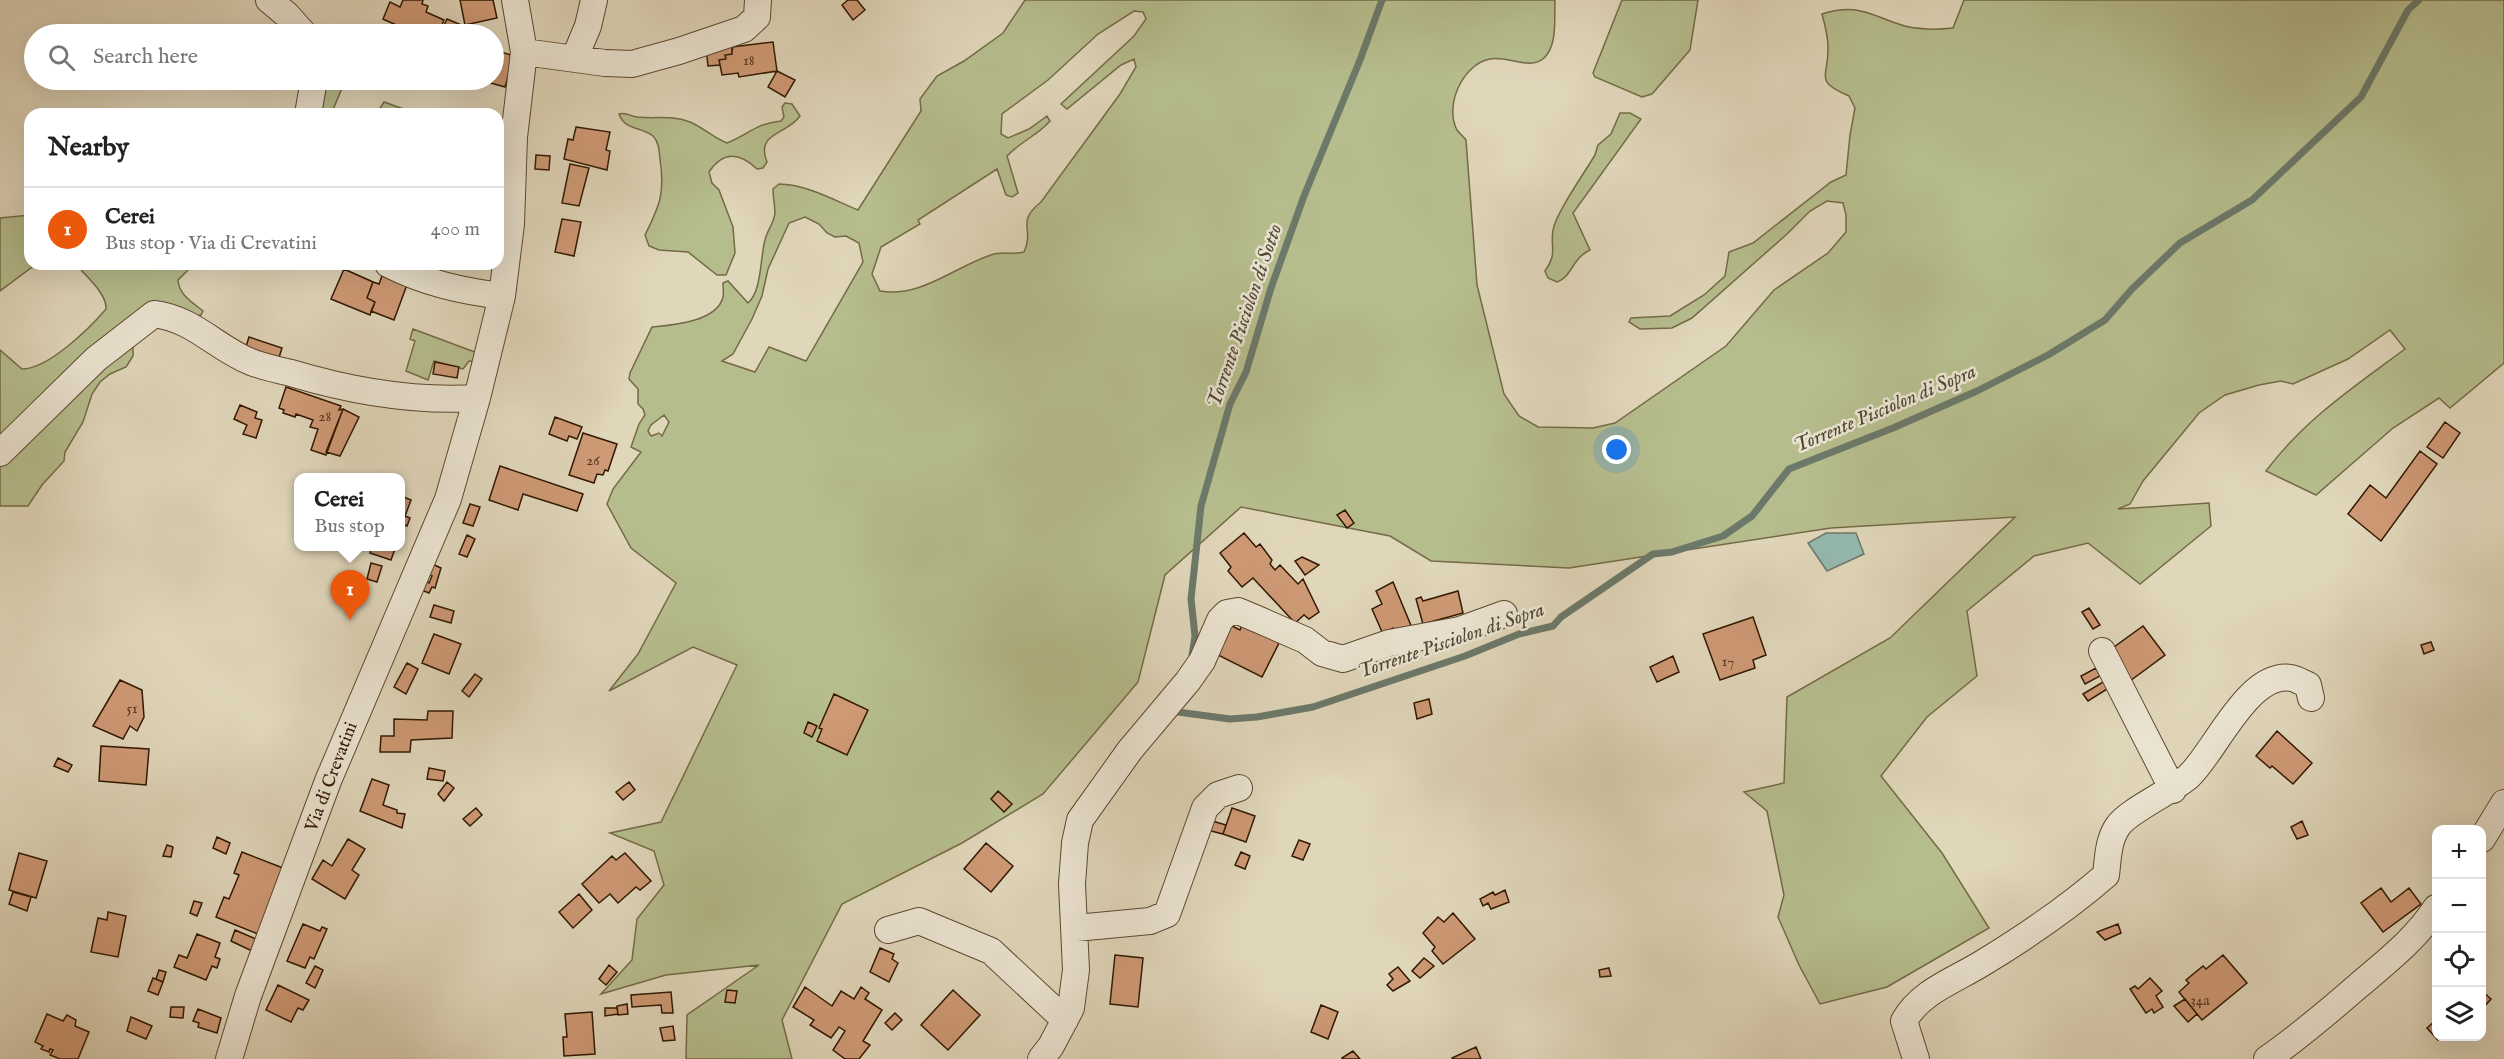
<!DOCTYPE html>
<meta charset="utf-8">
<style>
:root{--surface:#fff;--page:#f2f2f2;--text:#222;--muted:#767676;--line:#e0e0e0;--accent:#ea580c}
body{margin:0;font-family:"IM FELL English",serif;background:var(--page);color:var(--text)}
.controls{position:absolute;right:18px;bottom:18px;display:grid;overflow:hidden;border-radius:12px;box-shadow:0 6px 24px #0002}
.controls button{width:54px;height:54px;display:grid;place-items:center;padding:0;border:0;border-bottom:2px solid var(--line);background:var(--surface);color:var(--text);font:30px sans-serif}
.you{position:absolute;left:1617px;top:450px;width:21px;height:21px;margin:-15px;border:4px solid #fff;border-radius:50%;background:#1a73e8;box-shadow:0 0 0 9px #1a73e833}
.badge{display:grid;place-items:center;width:39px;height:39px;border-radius:50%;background:var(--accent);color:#fff;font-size:20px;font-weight:700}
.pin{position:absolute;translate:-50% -50px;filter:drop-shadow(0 2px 3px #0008)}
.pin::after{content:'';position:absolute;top:32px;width:21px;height:18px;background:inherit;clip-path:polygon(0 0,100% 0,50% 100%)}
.popup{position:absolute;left:294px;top:473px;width:111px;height:78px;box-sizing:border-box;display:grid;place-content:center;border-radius:12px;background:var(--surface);filter:drop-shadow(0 2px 4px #0005);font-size:20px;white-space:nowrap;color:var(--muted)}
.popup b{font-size:22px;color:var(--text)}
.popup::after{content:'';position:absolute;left:50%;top:100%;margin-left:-12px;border:12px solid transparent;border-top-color:var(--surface)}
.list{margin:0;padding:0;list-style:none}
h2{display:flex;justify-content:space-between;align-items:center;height:78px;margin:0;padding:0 24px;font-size:26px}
h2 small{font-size:20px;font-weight:400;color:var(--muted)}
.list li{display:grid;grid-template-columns:39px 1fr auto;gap:18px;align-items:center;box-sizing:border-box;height:84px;padding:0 24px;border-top:2px solid var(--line)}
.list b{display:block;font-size:22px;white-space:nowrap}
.list p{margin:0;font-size:20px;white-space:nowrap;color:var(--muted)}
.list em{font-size:20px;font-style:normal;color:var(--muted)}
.icon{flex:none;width:33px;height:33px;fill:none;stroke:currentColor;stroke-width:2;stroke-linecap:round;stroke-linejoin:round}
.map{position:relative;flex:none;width:2504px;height:1059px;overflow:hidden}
.search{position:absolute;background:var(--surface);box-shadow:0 6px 24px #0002;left:24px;top:24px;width:480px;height:66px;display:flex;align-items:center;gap:15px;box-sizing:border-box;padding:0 21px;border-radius:33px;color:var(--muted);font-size:22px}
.panel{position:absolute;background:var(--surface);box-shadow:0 6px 24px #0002;left:24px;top:108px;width:480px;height:162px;border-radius:18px}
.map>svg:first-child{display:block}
.green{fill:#b6bd8d;stroke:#746a46;stroke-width:1.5;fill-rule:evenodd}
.water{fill:#94b9b0;stroke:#6c796a;stroke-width:1.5}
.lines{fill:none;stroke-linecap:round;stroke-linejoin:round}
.stream{stroke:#6c796a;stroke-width:7}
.building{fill:#ce9975;stroke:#311800;stroke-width:1.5}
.minor-casing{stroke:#5d482e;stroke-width:28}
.minor{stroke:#ebe4d2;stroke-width:26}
.labels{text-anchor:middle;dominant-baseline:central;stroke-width:5;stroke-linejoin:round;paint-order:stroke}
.number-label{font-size:15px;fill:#58381d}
.street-label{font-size:18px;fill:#311800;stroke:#ebe4d2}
.water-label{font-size:20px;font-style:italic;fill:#4f4835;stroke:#ebe4d2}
</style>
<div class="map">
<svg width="2504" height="1059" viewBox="0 0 2504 1059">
<rect width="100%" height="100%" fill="#e0d6ba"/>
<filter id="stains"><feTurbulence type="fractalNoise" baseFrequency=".00333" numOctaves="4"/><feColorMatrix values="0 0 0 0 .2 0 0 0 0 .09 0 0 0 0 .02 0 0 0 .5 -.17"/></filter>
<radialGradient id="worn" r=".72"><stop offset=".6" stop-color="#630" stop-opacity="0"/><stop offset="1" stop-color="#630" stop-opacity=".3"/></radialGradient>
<path class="green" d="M1025,0h530c-1,17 3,45 -11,58 -14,13 -37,-3 -54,1 -27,5 -46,46 -33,71 2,3 7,7 9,10l11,145 27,109 15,22 19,11 55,1 22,-5 111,-77 48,-56 54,-37 18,-21v-17l-3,-12 -16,-2 -17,10 -23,23 -95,84 -20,10 -32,1 -11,-7 2,-4 39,-2 34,-21 21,-19 4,-24 24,-9 78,-61 15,-7 4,-40 5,-27 -6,-12c-36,-15 -20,-19 -21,-49 0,-11 -3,-22 -6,-33 39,-12 50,3 83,12 17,4 31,4 48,2l11,-28h540v363l-54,45 -11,-10 -46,30 -77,67 -50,-24c38,-51 89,-85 139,-122l-15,-19 -42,29 -55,25 -12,-3 -22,4 -34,10 -26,18 -56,68 -13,23 -12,5 91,-6 2,23 -71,58 -52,-41 -54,13 -67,55 10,65 -50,41 -46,59 61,77 47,75 -102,59 -67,17 -21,-39 -21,-48 6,-22 -17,-84 -23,-19 40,-9 3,-86 103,-59 125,-121 -184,11 -262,40 -138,-7 -41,-25 -149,-29 -76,68 -27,107 -95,112 -81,49 -120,61 -60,116 10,39h-106l1,-44 72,-50 -93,10 -65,19 31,-34 5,-41 27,-34 -10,-34 -44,-18 51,-11 76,-157 -44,-18 -84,44 29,-37 38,-71 -45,-35 -24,-44 6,-15 28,-37 -10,-5 8,-23 6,-9 -2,-6 -5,-5v-15l-9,-10 1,-6 22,-46c20,-2 65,-5 71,-30 1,-4 0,-10 0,-14l5,-2 20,22c14,-12 12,-45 17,-63 2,-9 9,-17 10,-27 0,-7 -2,-16 -2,-24l6,-5c26,0 55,16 79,26l63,-99 -1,-12 17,-23 27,-15 39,-28zM1134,11l9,1 3,7 -12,17 -73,68 6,5 54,-44 13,-6 2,8 -16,27 -79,108c-26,21 -6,26 -17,50 -11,3 -23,-1 -33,3 -37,12 -70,43 -111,36l-8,-17 9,-27 39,-23 -2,-4 79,-51 9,26 6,2 6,-4 -11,-37c13,-14 31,-21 43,-35l-3,-5 -18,13 -21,9 -7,-4 1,-20 46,-34 50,-46zM805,217l14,7 8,9 8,4 11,-1 13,7 4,19 -57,99 -37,-14 -14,25 -33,-11 11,-7 19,-35 10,-23 6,-27 21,-46zM664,415l5,7 -7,14 -3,-3 -8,3 -3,-5 3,-6z
M1622,0h76l-8,50 -38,44 -10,3 -47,-20 -2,-4z
M323,80h13l2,4 5,2 -12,28h-12z
M384,102l28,10 -1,2h-26l-6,-4z
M785,103l7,1 8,12c-13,19 -45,16 -33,46l-4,6 -6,1c-18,-17 -34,-18 -48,3l3,11 7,7 14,37 2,26 -9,22h-9l-29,-23 -29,-2 -10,-4 -4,-11c15,-30 20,-42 15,-76 -1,-8 -1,-17 -7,-23 -12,-10 -28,-5 -34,-22 7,-2 11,2 18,3 18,2 36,-2 53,5 14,6 24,16 37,21 23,-9 27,-19 54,-22l3,-4 -2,-10z
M1620,113h10l11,6 -68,94 17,37c-19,9 -17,26 -33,32l-9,-4 -3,-7c13,-19 5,-22 8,-41 3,-17 32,-58 42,-75l3,-10 13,-11z
M30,215v49h6l-36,27v-73z
M76,264h118l-16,16c1,15 14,22 25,31l-2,4 -9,2 -14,-8 -178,141v-100l22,19c26,0 67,-40 84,-60 1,-16 -21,-33 -30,-45z
M413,329l67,25 -3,8 -8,-1 -6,8 -29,-8 -6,19 -22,-9 9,-30 -5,-2z
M133,342v14l-7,11 -16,7 -10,8 -8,12 -9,28 -18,30 -1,9 -22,24 -14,21h-28v-39l20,-17 74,-76z"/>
<path class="water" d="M1826,533h30l8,21 -37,17 -19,-28z"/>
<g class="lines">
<path class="stream" d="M1192,655l3,-19 -4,-37 10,-93 29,-102 16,-32 25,-84 33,-92 56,-136 22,-60
M1170,711l60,8 27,-2 56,-10 152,-51 54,-22 34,-8 8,-9 92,-63 19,-2 51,-16 29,-20 37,-47 104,-41 84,-37 71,-36 57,-35 27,-31 48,-46 72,-43 109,-103 47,-87 11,-10"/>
</g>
<path class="building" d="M403,0h20l-1,4 6,2 -2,6 18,8 -6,14h-22l-33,-15 7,-17 10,5z
M460,0h33l4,18 -32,7z
M848,0h9l8,10 -12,10 -11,-15z
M447,19l19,8 -3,7h-23z
M733,40l-1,14 -7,1 1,4 -7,1 1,5 -12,1 -2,-18z
M773,42l4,29 -38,6 -1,-4 -16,2 -3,-15 7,-1 -1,-4 7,-1v-7z
M494,47l1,3 19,6 -9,31 -25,-7h14z
M777,71l18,9 -10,17 -17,-10z
M576,127l34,5 -4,18 4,1 -3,19 -43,-11 4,-20 5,1z
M536,155l14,1 -1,14 -14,-1z
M570,164l19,4 -10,38 -17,-3z
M562,219l19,3 -7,34 -19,-4z
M344,269l29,13 -6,16 8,4 -5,13 -39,-16z
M383,273l25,9 -14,38 -23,-9 4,-9 -8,-4 6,-16 6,2z
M249,337l33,11 -5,16 -33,-11z
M435,362l24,5 -2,11 -24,-4z
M286,387l55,19 -2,4 4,-1 -17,46 -15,-5 7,-21 -8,-2 3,-7 -17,-6 -1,3 -12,-4 1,-3 -5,-2z
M240,405l17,7 -2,6 7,2 -6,18 -13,-4 4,-9 -13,-6z
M343,409l16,8 -19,39 -14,-4z
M555,417l27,10 -5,12 -8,-3 -2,5 -18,-7z
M2445,422l15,11 -17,25 -16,-11z
M583,433l34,11 -9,27 -3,-1 -2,5 -6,-1 -3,9 -25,-8z
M2420,451l17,13 -56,77 -33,-27 22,-29 16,13z
M500,466l83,28 -6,17 -54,-17 -5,16 -29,-10z
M401,496l10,4 -6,16 5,2 -3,8 -5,-2 -1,3z
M470,504l10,3 -7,19 -10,-3z
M1345,510l9,13 -7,5 -10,-13z
M1244,533l12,14 4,-3 12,16 -2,4 5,6 5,-5 18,19 5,-5 16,33 -10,7 -5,-4 -9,8 -42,-45 -11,9 -14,-16 3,-4 -11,-14z
M467,535l8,4 -8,18 -8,-3z
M372,546h24l-5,14 -21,-7z
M1302,557l17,8 -14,10 -10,-14z
M371,563l11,3 -5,16 -10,-3z
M432,564l9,4 -6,20 -3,-1 -3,6 -10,-4 4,-9 6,3 3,-7 -5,-2z
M350,575l15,5 -3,8 -15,-5z
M1393,582l19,46 -16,8 -3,-8 -10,6 -11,-25 10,-5 -6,-13z
M1458,591l5,22 -40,11 -7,-25 5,-2 2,4z
M434,605l20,6 -3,12 -21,-6z
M2089,608l11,17 -7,4 -11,-17z
M1753,617l13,38 -13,5 2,8 -35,12 -17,-46z
M1230,625l10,5 2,-5 37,18 -17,34 -46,-23z
M2143,626l22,29 -35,26 -20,-31z
M434,634l27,10 -12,30 -27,-11z
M2431,642l3,8 -10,4 -3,-9z
M1673,656l6,16 -22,10 -7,-15z
M407,663l11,6 -12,25 -12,-7z
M2096,668l4,8 -15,8 -4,-8z
M475,674l7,5 -13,18 -7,-6z
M2108,679l4,7 -24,15 -5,-7z
M120,680l22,10 2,27 -7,14 -7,-5 -7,13 -30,-13z
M834,694l34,16 -21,45 -30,-14 5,-12 -3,-1z
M1429,699l3,15 -15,5 -3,-16z
M428,711h25l-1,27 -41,2 -1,12h-30l1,-16h13v-17l33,1z
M808,722l9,4 -5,11 -8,-4z
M2277,731l35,32 -19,21 -21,-18 -2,2 -14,-12z
M101,746l48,3 -3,36 -47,-4z
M58,758l14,7 -4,7 -14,-6z
M429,768l16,3 -2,10 -16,-2z
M372,779l17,6 -6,20 14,5v3l8,1 -3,14 -42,-17z
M447,782l7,6 -10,13 -6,-7z
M629,782l6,8 -12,10 -7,-8z
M998,791l14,13 -8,8 -13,-13z
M476,808l6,7 -12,11 -7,-7z
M1232,808l23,8 -9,26 -23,-8z
M1209,820l17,5 -3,9 -16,-4z
M2302,821l6,14 -11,4 -6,-12z
M217,837l13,6 -4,11 -13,-6z
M348,839l17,10 -13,21 7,5 -14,24 -33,-20 11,-19 9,6z
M1299,840l11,4 -7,16 -11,-4z
M986,843l27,23 -22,26 -27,-23z
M167,845l6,2 -2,10 -8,-1z
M242,852l41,16 -25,66 -42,-17 8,-20 5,2 10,-24 -5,-2z
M1241,852l9,4 -5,13 -10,-4z
M19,853l28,8 -11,37 -27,-8z
M625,853l26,28 -11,9 -4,-3 -18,16 -8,-9 -11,9 -17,-19 30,-28 4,4z
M2381,888l10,14 18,-14 12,16 -38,28 -22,-29z
M1505,890l4,12 -18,7 -3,-6 -5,3 -3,-7 13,-7 2,3z
M13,892l18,5 -4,14 -18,-7z
M579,894l13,16 -19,18 -14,-16z
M194,901l8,2 -5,13 -7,-3z
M108,912l18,4 -8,41 -27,-5 7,-34 9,2z
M1453,913l22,26 -32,25 -11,-13 3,-4 -12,-14 15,-16 6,5z
M303,924l17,7 2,-4 5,2 -13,30 -4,-2 -5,11 -18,-7z
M2118,924l3,9 -16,7 -8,-8z
M235,930l21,9 -4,12 -21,-10z
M197,934l23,9 -5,14 5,2 -3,9 -5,-2 -6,14 -32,-13 5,-12 8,3z
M880,948l14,6 -2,5 6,4 -9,19 -19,-10z
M1115,955l28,3 -5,49 -28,-3z
M2223,955l24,28 -45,37 -23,-28 10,-9 -3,-3 17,-14 3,3z
M1424,958l10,8 -14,12 -8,-7z
M609,965l8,7 -11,13 -7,-6z
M315,966l8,4 -8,18 -9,-5z
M1398,967l12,14 -17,10 -6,-6 6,-6 -4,-5z
M1609,968l2,8 -11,1 -1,-7z
M159,970l7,2 -3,10 -7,-3z
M153,978l10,4 -5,13 -10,-4z
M2150,978l12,13 -6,5 7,11 -9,6 -2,-4 -6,4 -16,-24 5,-3 3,3z
M278,985l31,15 -6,10 -5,-2 -7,14 -25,-12z
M805,987l27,19 9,-15 13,8 7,-12 8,6 -4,6 17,11 -19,31 7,4 -11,14h-14l-12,-9 12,-19 -6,-4 -8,11 -21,-13 4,-5 -21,-13z
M727,990l10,1 -2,12 -10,-1z
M953,990l27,25 -32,35 -27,-25z
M2482,991l9,8 -9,10z
M671,992l2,21h-11l-1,-8 -29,2 -1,-12z
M2185,999l12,15 -9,8 -14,-16z
M627,1004l1,10 -10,1 -1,-9z
M1321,1005l17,7 -10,27 -17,-7z
M171,1007h13l-1,11 -13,-1z
M605,1008h12l1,6 -13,2z
M198,1009l23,9 -4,15 -19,-6 1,-4 -6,-2z
M592,1012l3,42 -31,2 -1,-19h4l-2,-23z
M895,1013l7,7 -10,10 -7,-7z
M47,1014l16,7 4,-6 9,5 -1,6 14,6 -11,27h-18l-10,-4 3,-5 -3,-1 -1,3 -8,-3 2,-3 -8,-4z
M131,1017l21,9 -6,13 -19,-8z
M2436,1020v16h5l-3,4 -11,-12z
M673,1026l2,14 -12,1 -3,-13z
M1476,1047l5,12h-28l-1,-1z
M1353,1051l7,8h-18v-1z"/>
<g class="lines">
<defs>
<path id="minor" d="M269,0l18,15 17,19
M524,52l81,11 27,1 47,-13 65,-22 13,-12 1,-17
M575,57l13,-31 6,-26
M308,114l6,-34
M388,264c37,19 74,27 114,32
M0,453l96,-94 58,-45c40,5 62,34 97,48 13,5 27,8 40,11 60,18 123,29 186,25
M2102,651l71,139
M2482,839l22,-36
M1076,928l74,-7 17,-7 38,-106 13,-13 21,-7
M888,930l31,-9 72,30 74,69
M229,1059l19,-63 80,-215 120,-282 29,-101 25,-102 9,-72 3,-87 10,-85 -9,-52
M1041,1059l10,-13 20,-38 5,-38 -4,-86 3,-41 5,-23 50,-70 58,-69 14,-20 18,-41 7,-7 11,-2 19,8 48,21 17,13 21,6 46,-16 71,-13 44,-16
M1916,1059l-12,-38c16,-29 49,-40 77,-57 43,-26 87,-56 125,-89 2,-16 2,-35 12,-49 10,-15 53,-34 71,-50 26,-24 59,-105 102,-98 6,1 12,5 17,7l3,13
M2267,1059c32,-22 61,-47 91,-73 29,-25 57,-46 78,-78"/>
</defs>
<use href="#minor" class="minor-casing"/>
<use href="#minor" class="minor"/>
</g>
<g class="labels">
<g class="number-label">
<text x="749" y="60">18</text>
<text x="325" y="416">28</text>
<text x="593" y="460">26</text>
<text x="1728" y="661">17</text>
<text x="132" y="708">51</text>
<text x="2200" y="1000">34a</text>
</g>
<g class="street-label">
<text transform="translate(332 777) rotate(-69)">Via di Crevatini</text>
</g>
<g class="water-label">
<text transform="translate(1245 316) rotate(-71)">Torrente Pisciolon di Sotto</text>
<text transform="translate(1885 409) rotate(-23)">Torrente Pisciolon di Sopra</text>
<text transform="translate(1451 641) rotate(-19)">Torrente Pisciolon di Sopra</text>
</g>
</g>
<rect width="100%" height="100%" filter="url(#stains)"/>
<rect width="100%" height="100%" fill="url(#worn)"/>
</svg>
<div class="controls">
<button>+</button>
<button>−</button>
<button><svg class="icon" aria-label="locate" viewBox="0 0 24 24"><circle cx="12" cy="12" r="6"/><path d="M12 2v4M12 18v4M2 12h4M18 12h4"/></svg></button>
<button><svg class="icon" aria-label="layers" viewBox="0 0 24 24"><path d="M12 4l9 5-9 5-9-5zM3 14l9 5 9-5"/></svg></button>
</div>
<div class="you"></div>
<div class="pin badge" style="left:350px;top:620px">1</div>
<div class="popup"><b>Cerei</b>Bus stop</div>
<div class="search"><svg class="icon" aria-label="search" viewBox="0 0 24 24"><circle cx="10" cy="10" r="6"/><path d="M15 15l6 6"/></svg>Search here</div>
<section class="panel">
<h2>Nearby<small></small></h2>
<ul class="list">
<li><span class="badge">1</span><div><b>Cerei</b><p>Bus stop · Via di Crevatini</p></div><em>400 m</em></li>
</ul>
</section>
</div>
